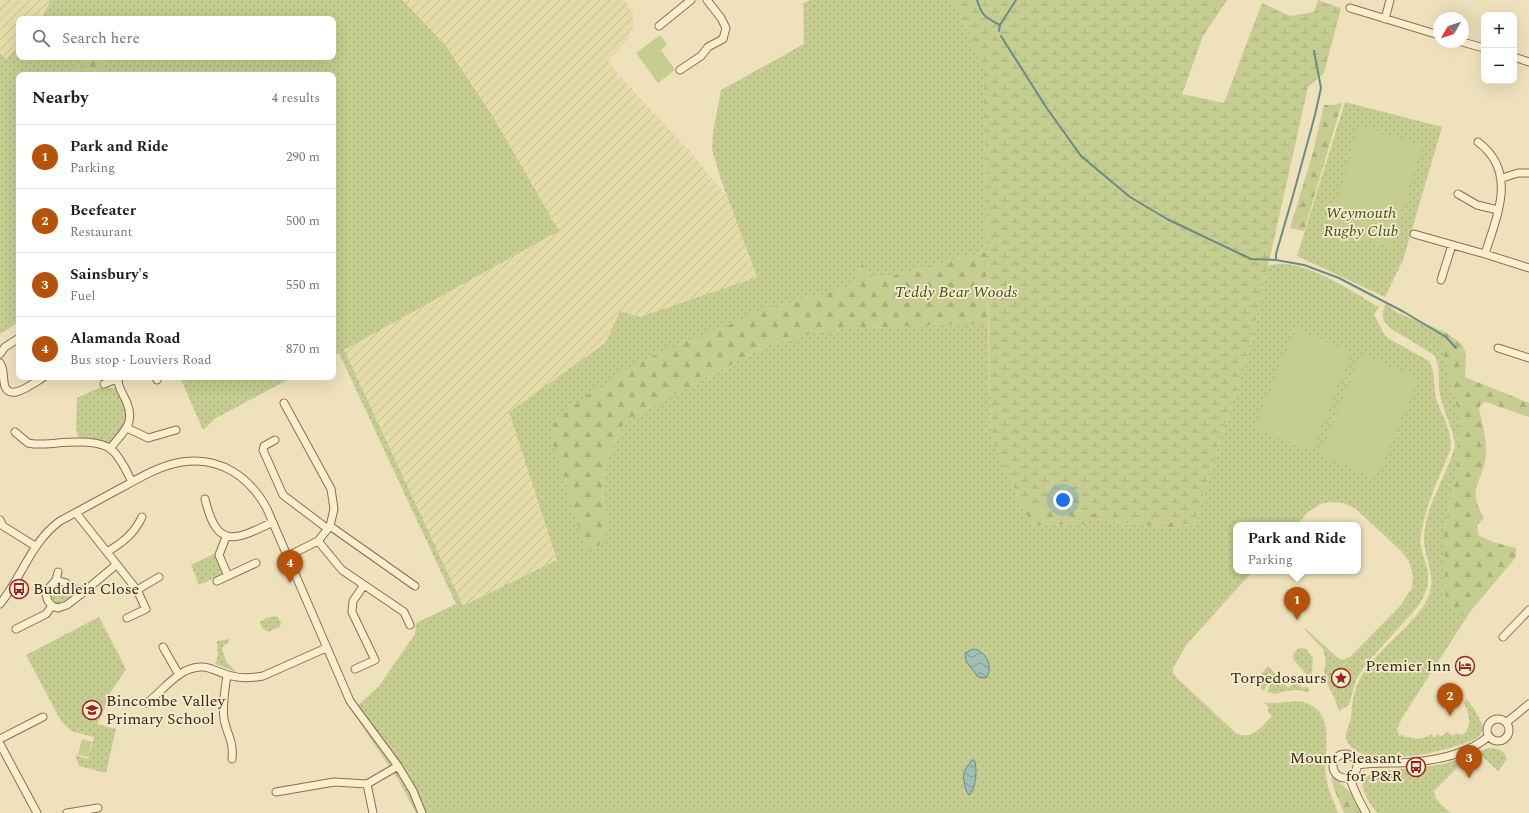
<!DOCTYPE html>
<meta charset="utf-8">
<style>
:root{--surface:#fff;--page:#f2f2f2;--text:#222;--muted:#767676;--line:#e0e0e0;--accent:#b45309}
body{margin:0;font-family:Spectral,serif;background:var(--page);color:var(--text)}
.controls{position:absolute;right:12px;top:12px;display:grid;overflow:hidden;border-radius:8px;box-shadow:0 4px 16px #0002}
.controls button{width:36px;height:36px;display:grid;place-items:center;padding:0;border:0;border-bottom:1px solid var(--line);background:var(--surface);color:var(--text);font:20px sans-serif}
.compass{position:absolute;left:1433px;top:12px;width:36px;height:36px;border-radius:50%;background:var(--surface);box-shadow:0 4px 16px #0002;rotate:231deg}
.you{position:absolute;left:1063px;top:500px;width:14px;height:14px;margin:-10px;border:3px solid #fff;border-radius:50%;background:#1a73e8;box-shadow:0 0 0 6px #1a73e833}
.badge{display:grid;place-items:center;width:26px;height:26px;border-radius:50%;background:var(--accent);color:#fff;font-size:13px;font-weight:700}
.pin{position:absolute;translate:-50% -33px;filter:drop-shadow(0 1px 2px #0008)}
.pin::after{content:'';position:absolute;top:21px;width:14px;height:12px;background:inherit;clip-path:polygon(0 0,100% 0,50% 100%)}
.popup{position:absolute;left:1233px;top:522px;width:128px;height:52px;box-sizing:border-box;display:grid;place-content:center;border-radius:8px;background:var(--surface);filter:drop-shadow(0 1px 3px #0005);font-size:13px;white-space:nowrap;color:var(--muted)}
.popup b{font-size:15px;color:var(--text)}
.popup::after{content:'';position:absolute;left:50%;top:100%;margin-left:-8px;border:8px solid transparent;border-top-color:var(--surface)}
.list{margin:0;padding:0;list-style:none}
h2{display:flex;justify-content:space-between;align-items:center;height:52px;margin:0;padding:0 16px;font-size:17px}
h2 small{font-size:13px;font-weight:400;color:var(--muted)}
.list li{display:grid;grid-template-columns:26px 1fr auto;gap:12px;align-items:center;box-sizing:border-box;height:64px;padding:0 16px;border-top:1px solid var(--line)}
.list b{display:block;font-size:15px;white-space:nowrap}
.list p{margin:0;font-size:13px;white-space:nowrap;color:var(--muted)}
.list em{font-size:13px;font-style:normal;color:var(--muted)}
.icon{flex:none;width:22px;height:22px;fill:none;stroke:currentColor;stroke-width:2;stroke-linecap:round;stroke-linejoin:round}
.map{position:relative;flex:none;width:1529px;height:813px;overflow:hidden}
.search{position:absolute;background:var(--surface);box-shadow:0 4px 16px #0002;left:16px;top:16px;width:320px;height:44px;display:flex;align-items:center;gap:10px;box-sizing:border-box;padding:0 14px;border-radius:8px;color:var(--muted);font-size:15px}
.panel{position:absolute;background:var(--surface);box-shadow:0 4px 16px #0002;left:16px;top:72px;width:320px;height:308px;border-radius:8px}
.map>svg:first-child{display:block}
.farmland{fill:url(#farmland-furrows)}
.grass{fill:url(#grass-dots)}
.forest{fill:url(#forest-firs)}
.wetland{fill:url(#wetland-marsh)}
.garden{fill:#c5cd90}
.water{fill:url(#water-waves);stroke:#688d85}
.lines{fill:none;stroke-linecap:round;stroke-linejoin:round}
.stream{stroke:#688d85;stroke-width:2}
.street-casing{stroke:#877055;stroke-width:9}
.street{stroke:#faeecf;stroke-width:7}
.labels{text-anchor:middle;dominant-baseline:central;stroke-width:3.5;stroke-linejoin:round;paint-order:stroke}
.park-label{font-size:16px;font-style:italic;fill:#455320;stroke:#f6ebcc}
.poi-label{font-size:16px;fill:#35281b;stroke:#f6ebcc;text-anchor:end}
</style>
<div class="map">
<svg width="1529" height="813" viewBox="0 0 1529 813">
<defs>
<pattern id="farmland-furrows" width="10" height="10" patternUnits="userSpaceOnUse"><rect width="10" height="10" fill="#e5dca9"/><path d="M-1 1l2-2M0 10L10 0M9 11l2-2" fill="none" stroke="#c5bd91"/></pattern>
<pattern id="grass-dots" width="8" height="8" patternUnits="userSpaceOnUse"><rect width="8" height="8" fill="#c5cd90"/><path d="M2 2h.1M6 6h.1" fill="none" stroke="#aab07c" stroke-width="1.8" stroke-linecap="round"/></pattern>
<pattern id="forest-firs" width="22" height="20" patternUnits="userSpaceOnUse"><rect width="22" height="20" fill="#c5cd90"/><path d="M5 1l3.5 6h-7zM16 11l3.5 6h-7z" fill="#aab07c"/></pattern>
<pattern id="wetland-marsh" width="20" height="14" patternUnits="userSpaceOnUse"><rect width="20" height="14" fill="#c5cd90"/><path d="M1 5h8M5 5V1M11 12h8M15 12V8" fill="none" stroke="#aab07c"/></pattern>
<pattern id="water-waves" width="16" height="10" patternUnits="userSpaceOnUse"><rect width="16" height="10" fill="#a0c0b7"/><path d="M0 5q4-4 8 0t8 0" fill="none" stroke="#839c94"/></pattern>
</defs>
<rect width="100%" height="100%" fill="#efe1bc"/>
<path class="farmland" d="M0,0h51l-10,19h-22v27l-13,13 -6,-6z
M402,0h222l9,12v15l-5,12 -19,21 7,12 75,81 35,42 31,82 -117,40 -20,-6 -14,30 -97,71 48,148 -95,47 -118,-257 215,-119 -113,-185z"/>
<path class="grass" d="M51,0h351l44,46 47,71 66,114 -215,119 119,256 94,-46 -48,-148 97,-70 14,-31 20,6 117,-40 -36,-97 -9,-31 1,-16 8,-43 83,-46 -1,-41 8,-3h141l31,65 4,186 -96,25 -17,2 -12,-15 -5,14 -8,10 -80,21 -213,112 53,106 -7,-33 5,-36 16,-32 20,-15 131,-67 53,-13 120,-6h41l3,113 30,68 12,20 51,-1 10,-5 74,9 26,-3 57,-183 17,-76c30,-12 85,26 111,41l-5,8 12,22 43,24c7,12 4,24 7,37 5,17 18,34 14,53 -11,27 -25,55 -29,84 -2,12 3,22 6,33 4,17 -3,31 -13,43l-48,53 -10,16 -7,25 -10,6 -5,-14 -9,-17 -1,-9 2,-10 -3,-12 -19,-20 1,-1 33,30 4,2 8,-3 50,-51 12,-18 1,-13 -4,-14 -9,-11 -44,-41 -12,-6 -11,-1 -10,1 -14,8 -13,14h-60v46h17l-66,73 -14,24v5l4,5 60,56c17,5 23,-6 35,-18l-5,-5 2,-3 -5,-6c15,4 30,-5 45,2 28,13 13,52 17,74 2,12 8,24 12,35h-922l-17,-32 -47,-70 27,-25 36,-52 1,-11 40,-19 -117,-251 -6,3v-281h-314v247l-19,12v-281l6,6 13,-13v11h314v-38h-292z
M1345,102l97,25 -39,133 -18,37 -88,-41z
M1386,304l12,9 47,19 -3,16 18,71 -5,61 -11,51 13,81h13l-68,106 -5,11 2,7 2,-1c10,4 21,6 30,-1l3,4 4,-4 3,3 6,-5 6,4 3,-3 6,2c11,-7 7,-22 2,-32l3,-4 9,13 7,14c0,3 -1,6 -3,9 -4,5 -13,7 -19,9 -21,9 -106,28 -115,-6 -1,-6 4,-14 5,-20 1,-8 1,-16 3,-24 11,-39 52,-59 72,-92 14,-25 -4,-44 -2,-68 3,-31 23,-59 31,-88 -2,-20 -14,-37 -16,-58 -1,-14 2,-19 -5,-33 -8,-5 -16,-10 -24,-15 -15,-9 -35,-16 -24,-36z
M180,377h113l-77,41 -13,12z
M101,387l15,1c12,21 17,40 -7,56l-30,-4 -3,-11 1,-31z
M216,553l7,21 -24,11 -8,-20z
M92,582l-27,21 -10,2 -5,-6c0,-8 1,-10 8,-14l11,3 2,-4 11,1z
M277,616l4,7 -1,4 -12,5 -6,-4 -2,-6 7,-4z
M99,617l27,52 -19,29 -2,10 -8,16 19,5 -10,44 -27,-7 -4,-11 13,4 6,-22 -23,-6 -10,-10 -35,-66z
M229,639v3l-6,4 -1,4 5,13 10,9 -22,-8 3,-8 -1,-14 1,-1z
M1302,648l4,1 7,9 -1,14 1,10 -20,-23c0,-6 3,-10 9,-11z
M1268,666l9,10 -9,7 -4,8 -11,-8z
M1279,679l9,9 9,-7 6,7 3,-2 4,4 -2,2 -11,-2 -11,1 -11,3 -8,-2 3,-7z
M1489,748c9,1 15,1 18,11l-9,12 -18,-17 -17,8 -29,29c0,9 10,16 17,22h-74c-6,-8 -19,-25 -13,-35l11,-6 25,-3h11l33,-5z"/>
<path class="forest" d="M86,57h16l4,18h-36l-2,-3 4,-3 11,-2z
M1342,103l-38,128 -14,-3 22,-72 12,-51h9z
M987,251l1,73h-41l-120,6 -53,13 -131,67 -20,15 -16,32 -5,36 7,33 -10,20 -14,2 -33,-107 1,-18 33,-27 50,-33 133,-55 80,-21 8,-10 5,-14 12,15 17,-2z
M1445,332l17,12 4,9 -1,24 64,26v14l-43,-15 -5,2 -2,5c3,14 8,29 7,44 -2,30 -21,34 -2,65l-7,7 1,10 15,7 23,6v9l-46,55h-13l-11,-7 -2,-74 11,-51 5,-61 -18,-71z
M1021,505l173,20 -26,3 -73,-9 -11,5 -51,1z
M1331,777l4,1 15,14 12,21h-18l-11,-27z"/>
<path class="wetland" d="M952,0h275l-24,36 -21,58 42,9 38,-100 28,13 24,-4 4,-12 23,8 -17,65 -16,14 -57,255 -57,183 -173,-20 -30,-68 -8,-372z"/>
<path class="garden" d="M660,35l7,9 -6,6 14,20 -17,13 -22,-30z
M1359,127l63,19 -31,101 -61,-21z
M1296,329l55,23 -40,99 -56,-23z
M1361,355l57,23 -42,100 -56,-23z
M82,739l10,3 -4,15 -10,-2z"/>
<path class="water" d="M973,649c13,1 21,19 13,29l-8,-1 -12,-16 -1,-8z
M972,760h2c4,7 2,30 -5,35 -3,-3 -3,-5 -4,-9 -3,-15 -2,-13 7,-26z"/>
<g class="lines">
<path class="stream" d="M977,0c5,16 8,17 23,25
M999,31l1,-6 16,-25
M1001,36l45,71 35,49 49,41 37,22 84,40 25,1 28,5 35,13 65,34 42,25 10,11
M1276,260v-6l18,-62 21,-77 6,-27 -7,-37"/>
<defs>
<path id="street" d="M1350,8l89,27
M1385,19l5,-19
M659,26l32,-26
M1462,42l22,6
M1514,57l15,5
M680,70l21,-14 7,-9 15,-8 3,-11 -5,-10 -14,-18
M1478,142c40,30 19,73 7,112
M1502,178l16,-5h11
M1458,194l19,11 21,5
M1414,234l71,20 44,14
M1441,280l11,-35
M1498,348l31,10
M0,354l5,-7 14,-9
M0,363c4,5 3,12 4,19 3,23 29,1 40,-5
M156,377l1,3
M104,384l7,-3 7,-1 2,-3
M284,403l47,86 3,20 -4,17 -12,15 -30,15
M127,428l21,10 28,-8
M15,432l13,11 6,1c20,1 62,-8 78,6 9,8 15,22 20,32
M275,440l-11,6 -1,4 20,45 45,34
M110,449c11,-16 26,-24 17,-46 -3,-8 -9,-15 -9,-23
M205,499c12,50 29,42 68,23
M76,513l61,77 9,19 -19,9
M0,520l3,6 32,20
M330,526l85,60
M226,537l-7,18 9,21
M318,541l24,29 62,42 6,13
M107,552c15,-9 27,-18 35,-35
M58,572l-2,8 -7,8 -3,7 2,6 4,5 6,2 9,-3 13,-10 36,-30
M56,580l10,3
M217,581l39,-18
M137,590l22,-13
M0,604c22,-27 31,-62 60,-83 21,-11 42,-23 63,-34 18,-10 38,-22 59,-25 38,-6 68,15 85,47l83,192 48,65 15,25 9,22
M16,629l30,-15 6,-8
M1503,637l26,-27
M163,647l16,28
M355,669l20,-9 -23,-48 1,-11 11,-16
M227,675c-2,15 -5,29 -3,44 3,16 10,22 8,40
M147,703c13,-10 23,-24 38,-32 22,-10 28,1 47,5 11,3 20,2 31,0l63,-28
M1487 730a11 11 0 1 1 22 0a11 11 0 1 1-22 0Z
M1507,722l22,-18
M0,739l43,-22
M0,744l37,69
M1333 766a12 12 0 1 1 24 0a12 12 0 1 1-24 0Z
M1357,765c19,-3 38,-1 56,-3 26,-2 56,-9 76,-26
M1349,777l9,21 8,15
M367,784l6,29
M276,792l58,-10 33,2 31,-18
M67,813l31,-5"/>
</defs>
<use href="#street" class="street-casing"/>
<use href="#street" class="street"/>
</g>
<defs>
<symbol id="bus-ring" viewBox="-11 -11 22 22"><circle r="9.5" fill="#f6ebcc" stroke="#982423" stroke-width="1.5"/><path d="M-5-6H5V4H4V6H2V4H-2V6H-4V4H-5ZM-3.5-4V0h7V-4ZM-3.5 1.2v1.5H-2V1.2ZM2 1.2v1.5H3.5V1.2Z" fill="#982423"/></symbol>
<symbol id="hotel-ring" viewBox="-11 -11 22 22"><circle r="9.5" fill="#f6ebcc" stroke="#982423" stroke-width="1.5"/><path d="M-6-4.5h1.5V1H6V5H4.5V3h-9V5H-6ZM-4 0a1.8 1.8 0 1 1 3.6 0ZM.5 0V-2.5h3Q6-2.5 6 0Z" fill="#982423"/></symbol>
<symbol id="sight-ring" viewBox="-11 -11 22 22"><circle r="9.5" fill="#f6ebcc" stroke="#982423" stroke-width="1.5"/><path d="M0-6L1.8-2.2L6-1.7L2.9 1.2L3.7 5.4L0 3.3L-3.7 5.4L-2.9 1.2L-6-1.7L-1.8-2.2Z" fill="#982423"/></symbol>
<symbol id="school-ring" viewBox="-11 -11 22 22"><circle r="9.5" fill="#f6ebcc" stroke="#982423" stroke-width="1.5"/><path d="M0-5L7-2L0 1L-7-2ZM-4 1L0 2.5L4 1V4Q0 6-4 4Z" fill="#982423"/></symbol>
</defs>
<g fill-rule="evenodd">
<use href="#bus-ring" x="8" y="578" width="22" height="22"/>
<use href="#hotel-ring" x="1454" y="655" width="22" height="22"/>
<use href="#sight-ring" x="1330" y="667" width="22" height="22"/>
<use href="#school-ring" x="81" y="699" width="22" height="22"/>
<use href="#bus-ring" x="1405" y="756" width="22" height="22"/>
</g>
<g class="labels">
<g class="park-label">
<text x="1361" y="213">Weymouth<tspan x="1361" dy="18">Rugby Club</tspan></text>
<text x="956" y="292">Teddy Bear Woods</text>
</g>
<g class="poi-label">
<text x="33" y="589" text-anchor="start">Buddleia Close</text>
<text x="1451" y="666">Premier Inn</text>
<text x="1327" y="678">Torpedosaurs</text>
<text x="106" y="701" text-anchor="start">Bincombe Valley<tspan x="106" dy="18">Primary School</tspan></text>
<text x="1402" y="758">Mount Pleasant<tspan x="1402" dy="18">for P&amp;R</tspan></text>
</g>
</g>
</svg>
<div class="controls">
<button>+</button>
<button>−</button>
</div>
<svg class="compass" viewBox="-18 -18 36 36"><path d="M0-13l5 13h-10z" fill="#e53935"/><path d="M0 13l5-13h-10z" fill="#767676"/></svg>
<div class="you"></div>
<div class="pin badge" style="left:1297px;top:620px">1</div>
<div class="popup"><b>Park and Ride</b>Parking</div>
<div class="pin badge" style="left:1450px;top:716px">2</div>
<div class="pin badge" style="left:1469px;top:778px">3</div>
<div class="pin badge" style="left:290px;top:583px">4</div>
<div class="search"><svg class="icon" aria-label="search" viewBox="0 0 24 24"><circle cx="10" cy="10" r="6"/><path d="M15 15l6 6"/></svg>Search here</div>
<section class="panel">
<h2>Nearby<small>4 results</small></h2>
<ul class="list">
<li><span class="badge">1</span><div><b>Park and Ride</b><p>Parking</p></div><em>290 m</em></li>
<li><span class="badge">2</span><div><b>Beefeater</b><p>Restaurant</p></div><em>500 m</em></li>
<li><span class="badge">3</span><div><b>Sainsbury's</b><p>Fuel</p></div><em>550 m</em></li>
<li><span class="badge">4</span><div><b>Alamanda Road</b><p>Bus stop · Louviers Road</p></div><em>870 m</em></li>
</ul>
</section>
</div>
